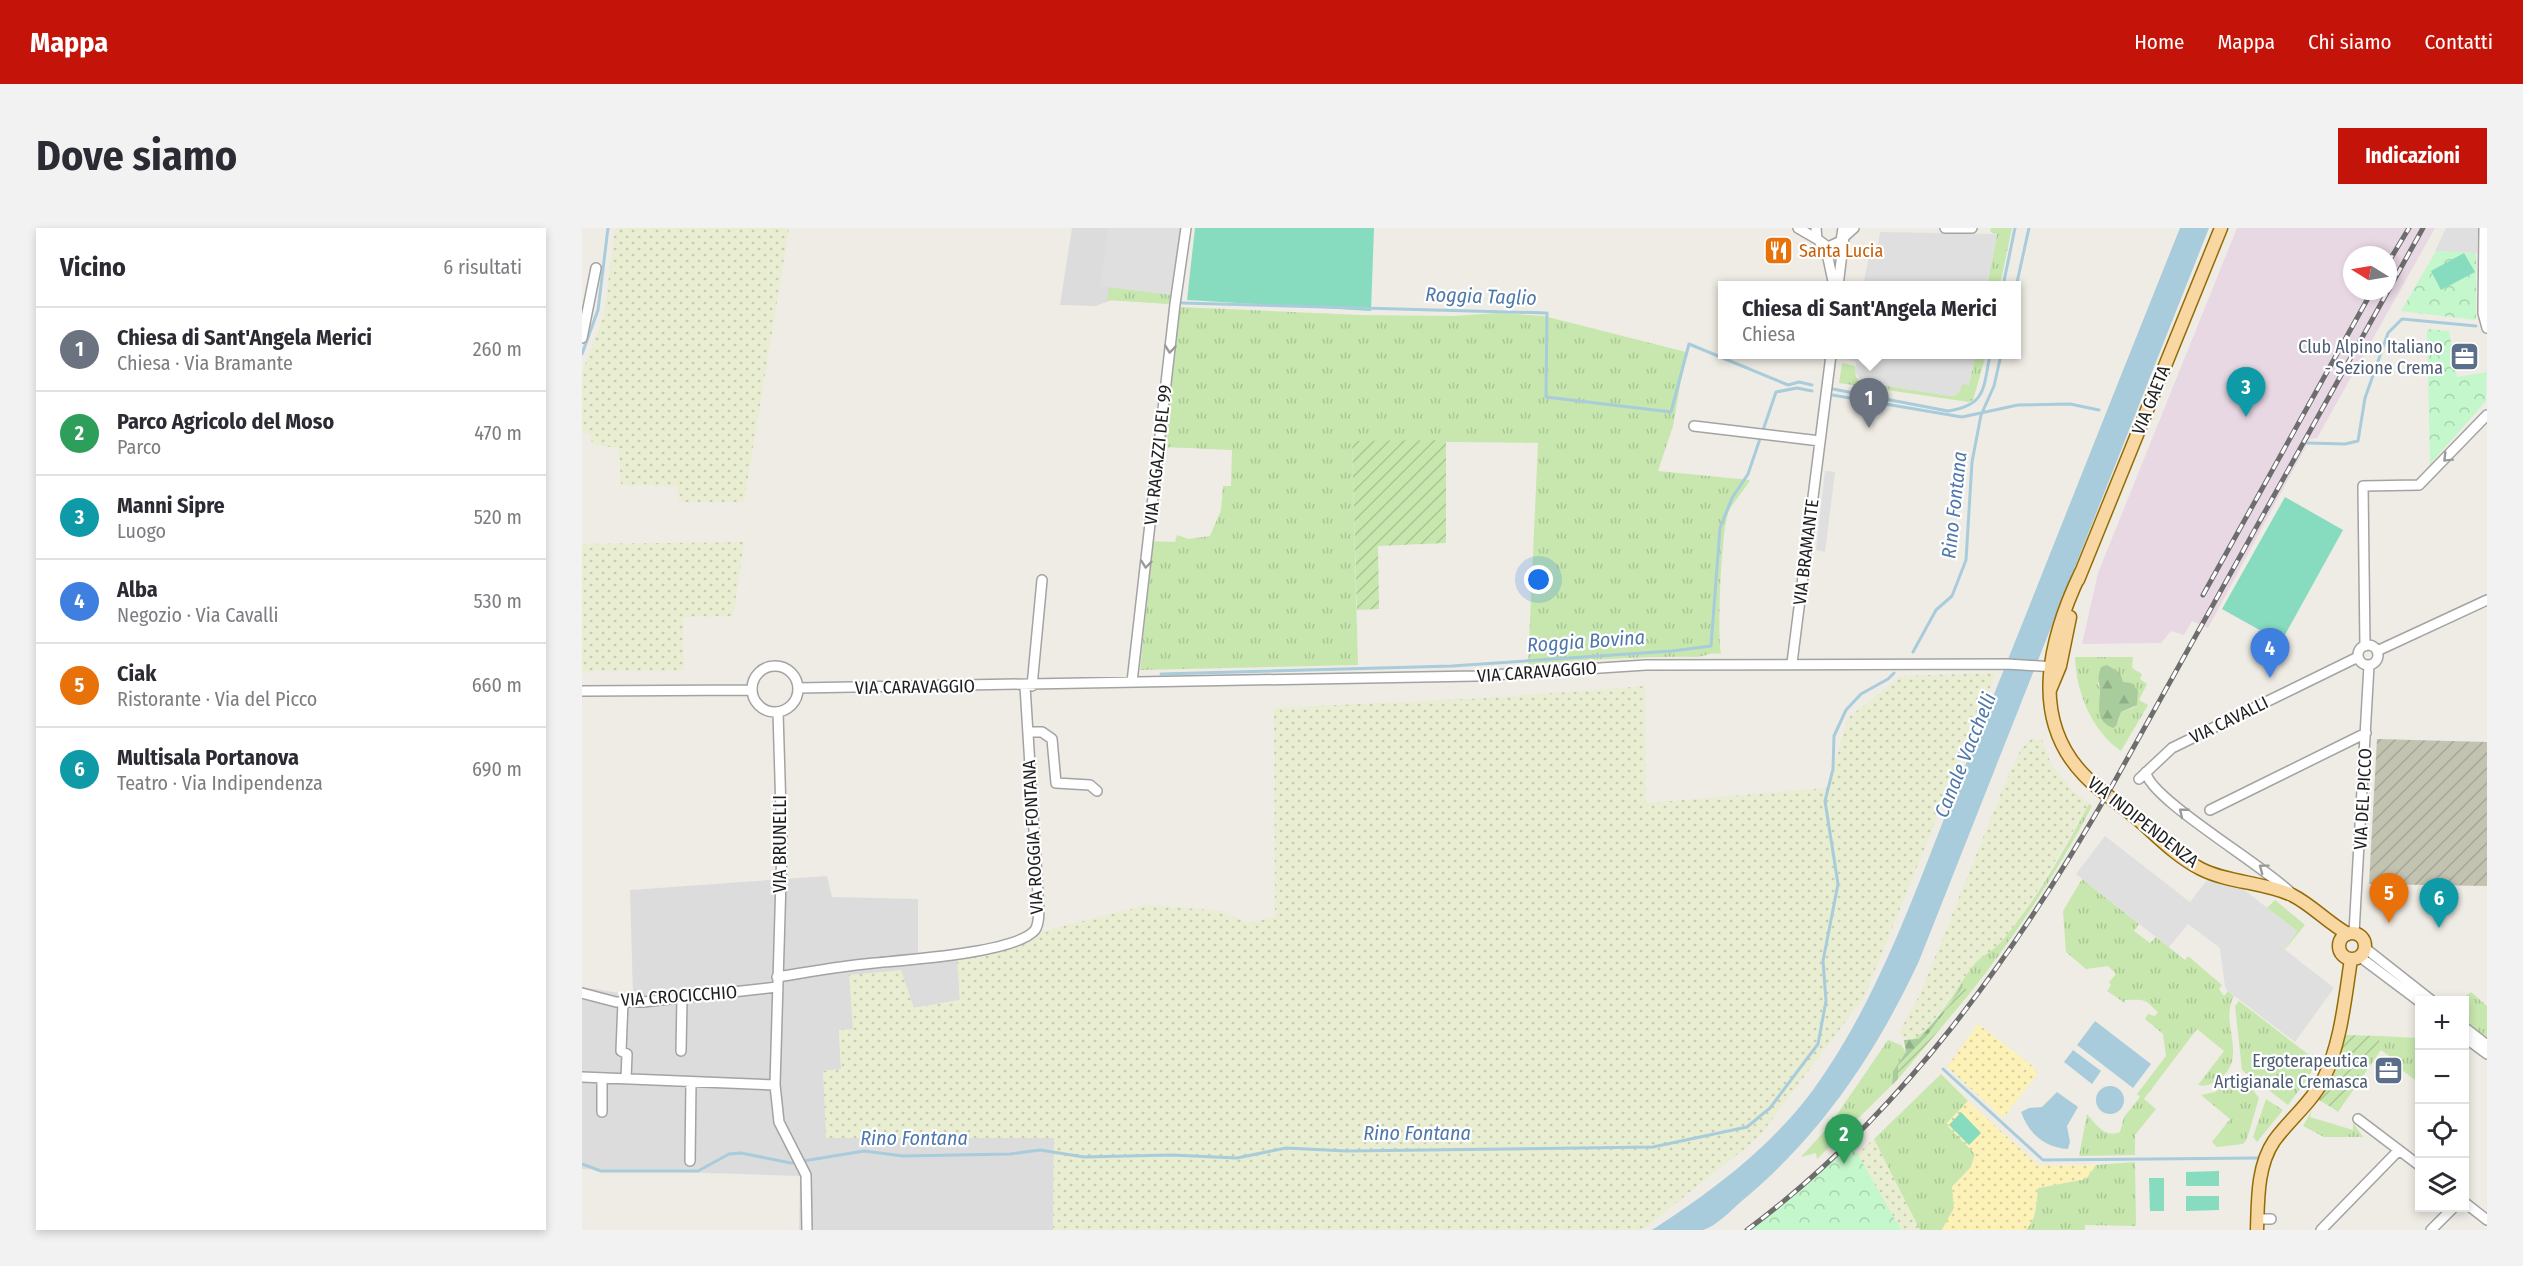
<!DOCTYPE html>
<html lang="it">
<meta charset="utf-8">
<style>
:root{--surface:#fff;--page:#f2f2f3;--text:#2b2b33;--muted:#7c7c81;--line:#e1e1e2;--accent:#c41309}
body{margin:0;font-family:"Fira Sans Condensed",sans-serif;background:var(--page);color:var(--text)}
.controls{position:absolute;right:18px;bottom:18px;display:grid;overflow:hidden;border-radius:0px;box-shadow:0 3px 9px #0003}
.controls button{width:54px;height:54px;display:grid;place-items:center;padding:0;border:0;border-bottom:2px solid var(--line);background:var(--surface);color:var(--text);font:30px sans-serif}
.compass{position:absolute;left:1761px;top:18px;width:54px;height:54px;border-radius:50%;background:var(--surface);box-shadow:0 3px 9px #0003;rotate:281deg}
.you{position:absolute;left:957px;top:352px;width:21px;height:21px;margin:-15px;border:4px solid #fff;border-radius:50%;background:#1a73e8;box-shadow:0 0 0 9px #1a73e833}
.badge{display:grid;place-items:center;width:39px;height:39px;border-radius:50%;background:var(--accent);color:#fff;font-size:20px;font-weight:700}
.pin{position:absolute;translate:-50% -50px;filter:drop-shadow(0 2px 3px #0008)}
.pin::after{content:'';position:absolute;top:32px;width:21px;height:18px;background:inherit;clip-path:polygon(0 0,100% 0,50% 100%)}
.popup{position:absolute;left:1136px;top:53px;width:303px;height:78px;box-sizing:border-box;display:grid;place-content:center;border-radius:0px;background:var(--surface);filter:drop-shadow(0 2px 4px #0005);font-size:20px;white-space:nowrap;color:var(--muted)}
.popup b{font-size:22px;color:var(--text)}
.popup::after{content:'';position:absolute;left:50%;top:100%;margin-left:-12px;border:12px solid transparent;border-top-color:var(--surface)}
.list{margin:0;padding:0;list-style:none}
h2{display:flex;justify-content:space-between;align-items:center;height:78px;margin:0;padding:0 24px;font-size:26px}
h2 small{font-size:20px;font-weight:400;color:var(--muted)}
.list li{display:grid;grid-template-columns:39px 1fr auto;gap:18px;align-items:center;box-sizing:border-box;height:84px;padding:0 24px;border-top:2px solid var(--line)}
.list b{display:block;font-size:22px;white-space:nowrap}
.list p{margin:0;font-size:20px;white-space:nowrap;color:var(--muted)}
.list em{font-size:20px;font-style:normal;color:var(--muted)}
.icon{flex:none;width:33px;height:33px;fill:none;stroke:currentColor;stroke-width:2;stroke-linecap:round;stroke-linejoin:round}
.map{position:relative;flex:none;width:1905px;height:1002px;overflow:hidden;border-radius:0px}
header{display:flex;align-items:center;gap:36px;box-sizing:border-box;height:84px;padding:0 30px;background:var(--accent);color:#fff}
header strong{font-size:28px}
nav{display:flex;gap:33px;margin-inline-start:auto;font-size:21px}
.intro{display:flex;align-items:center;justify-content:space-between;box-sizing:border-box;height:144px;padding:0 36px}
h1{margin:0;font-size:42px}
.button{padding:15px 27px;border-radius:0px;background:var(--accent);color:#fff;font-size:21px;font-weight:700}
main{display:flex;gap:36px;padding:0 36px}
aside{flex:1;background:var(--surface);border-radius:0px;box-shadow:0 3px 9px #0003}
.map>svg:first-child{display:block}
.residential{fill:#dddcdc}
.industrial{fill:#e8d8e4;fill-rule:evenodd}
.construction{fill:url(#construction-furrows)}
.farmland{fill:url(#farmland-dots)}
.grass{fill:url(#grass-tufts);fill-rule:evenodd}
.forest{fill:url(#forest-firs)}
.sand{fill:url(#sand-dots)}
.park{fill:url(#park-crowns)}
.garden{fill:url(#garden-furrows)}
.pitch{fill:#87dbbf}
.parking{fill:#dfdfdf}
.water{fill:#a8ccdb}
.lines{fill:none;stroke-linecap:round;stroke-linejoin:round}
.stream{stroke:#a8ccdb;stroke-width:3}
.minor-casing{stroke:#a3a3a3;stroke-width:12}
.major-casing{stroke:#926c07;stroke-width:15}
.minor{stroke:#fff;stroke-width:9}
.major{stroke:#f8d7a2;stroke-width:12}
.rail-casing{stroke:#6d6d6d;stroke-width:5}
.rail{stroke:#fff;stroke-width:3;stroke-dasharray:9;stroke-linecap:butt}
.oneway{stroke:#9a9a9a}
.labels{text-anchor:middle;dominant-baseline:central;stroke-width:4.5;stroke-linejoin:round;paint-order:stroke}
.food-label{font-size:18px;fill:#c56008;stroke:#fff;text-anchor:start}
.service-label{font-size:18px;fill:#4e5e75;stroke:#fff;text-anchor:end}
.street-label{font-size:18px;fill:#1f1f1f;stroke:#fff}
.water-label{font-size:20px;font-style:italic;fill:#4f78aa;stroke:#fff}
</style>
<header>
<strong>Mappa</strong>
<nav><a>Home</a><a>Mappa</a><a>Chi siamo</a><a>Contatti</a></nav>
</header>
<div class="intro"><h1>Dove siamo</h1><a class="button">Indicazioni</a></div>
<main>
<aside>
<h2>Vicino<small>6 risultati</small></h2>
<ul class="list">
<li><span class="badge" style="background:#6b7280">1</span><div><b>Chiesa di Sant'Angela Merici</b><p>Chiesa · Via Bramante</p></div><em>260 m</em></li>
<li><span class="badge" style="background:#2e9e5b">2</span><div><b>Parco Agricolo del Moso</b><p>Parco</p></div><em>470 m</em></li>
<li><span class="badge" style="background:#0f9aa8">3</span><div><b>Manni Sipre</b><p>Luogo</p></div><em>520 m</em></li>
<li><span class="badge" style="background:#3f7fe0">4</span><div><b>Alba</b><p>Negozio · Via Cavalli</p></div><em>530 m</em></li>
<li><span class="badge" style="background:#e8710a">5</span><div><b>Ciak</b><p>Ristorante · Via del Picco</p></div><em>660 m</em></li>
<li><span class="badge" style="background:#0f9aa8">6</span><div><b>Multisala Portanova</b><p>Teatro · Via Indipendenza</p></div><em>690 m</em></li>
</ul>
</aside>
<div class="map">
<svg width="1905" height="1002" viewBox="0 0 1905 1002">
<defs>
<pattern id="construction-furrows" width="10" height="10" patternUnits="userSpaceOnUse" patternTransform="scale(1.5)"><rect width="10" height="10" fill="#c2c3b1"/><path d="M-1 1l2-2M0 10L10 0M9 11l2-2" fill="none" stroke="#a6a798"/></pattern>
<pattern id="farmland-dots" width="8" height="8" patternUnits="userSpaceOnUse" patternTransform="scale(1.5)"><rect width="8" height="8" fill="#e9edd1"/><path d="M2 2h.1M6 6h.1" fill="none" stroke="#c7cbb3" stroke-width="1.8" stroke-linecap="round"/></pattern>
<pattern id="grass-tufts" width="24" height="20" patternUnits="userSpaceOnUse" patternTransform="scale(1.5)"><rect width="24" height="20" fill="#c7e7ae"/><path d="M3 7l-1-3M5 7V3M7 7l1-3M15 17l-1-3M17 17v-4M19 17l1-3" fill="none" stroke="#aac695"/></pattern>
<pattern id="forest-firs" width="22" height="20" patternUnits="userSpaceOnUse" patternTransform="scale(1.5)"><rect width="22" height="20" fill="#a8cc9c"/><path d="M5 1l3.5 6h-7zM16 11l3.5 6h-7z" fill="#90af86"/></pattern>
<pattern id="sand-dots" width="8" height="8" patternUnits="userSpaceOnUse" patternTransform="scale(1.5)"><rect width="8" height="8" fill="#fcf1b7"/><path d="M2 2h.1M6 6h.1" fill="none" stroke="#d8ce9d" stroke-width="1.8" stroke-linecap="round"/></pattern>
<pattern id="park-crowns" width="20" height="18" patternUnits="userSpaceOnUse" patternTransform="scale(1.5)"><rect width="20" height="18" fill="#c4f7cb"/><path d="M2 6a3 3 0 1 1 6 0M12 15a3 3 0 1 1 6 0" fill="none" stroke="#a8d3ae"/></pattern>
<pattern id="garden-furrows" width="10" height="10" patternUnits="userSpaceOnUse" patternTransform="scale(1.5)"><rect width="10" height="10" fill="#c7e7ae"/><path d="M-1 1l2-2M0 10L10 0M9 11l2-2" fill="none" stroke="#aac695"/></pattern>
</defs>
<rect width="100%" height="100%" fill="#efece5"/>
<path class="residential" d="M490,0h108l-10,76 -58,-4 -17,6 -35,-1z
M245,648l5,21 86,2v54l39,-2 3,49 -47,8 -60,22h-14l2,39 -18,2 231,67 -1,92h-254l1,-54 -218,-7v-182l51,8 -3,-105z"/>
<path class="industrial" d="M1655,0h198l-118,210 -7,1 -102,189 -16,-7 -8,14 -13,-4 -10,12 -79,1 16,-71zM1770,27h36v36h-36z"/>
<path class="construction" d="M1795,511l110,3v144l-118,-2z"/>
<path class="farmland" d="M33,0h174l-45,274h-65l-1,-16 -57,-1 -2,-37 -27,-3 -1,-11 -9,-1v-61l22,-57z
M162,314l-11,74 -50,1 1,54h-102v-127z
M1414,445l-132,324 -106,141 -116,92h-589l1,-92h-228l-3,-67 18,-2 -2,-39 14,-1 -4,-54 52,-5 13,38 46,-8 -3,-40 63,-17 23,-12 105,-26 74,6 25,12 28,-6 -1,-209 214,-10 157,-12 1,117 181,-15 21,-70 53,-42z
M1449,511l11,1 9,24 22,27 16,13 -68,114 -25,30 -18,12 -48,65 -12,13 -11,2 -8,-7 21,-39 83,-206 18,-39z
M1292,911l46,91h-130l-1,-14z"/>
<path class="grass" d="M1409,0h21l-12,57 -13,1 10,-52 -7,-2z
M527,59l63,8 -2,9 -63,-4z
M598,79l179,8 96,1 43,-3 46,3 142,36 -13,74 -15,45 92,9c-6,11 -16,21 -21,31 -8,16 -12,124 -8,143 -11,-3 -16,3 -26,3 -56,-1 -111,3 -167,8l10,-222 -186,-2 6,224 -218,5 13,-129 22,1 2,-7 11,4 22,-3 11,-26 2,-24h8l1,-36 -68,-3z
M1393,127h11l-13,45 -4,2 -130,-19 3,-20 13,3 1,11 6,5 89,14 4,-1 7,-11h7z
M1493,429h58l-1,11 10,6 -2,5 7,5 -8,16 9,5 -27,46c-29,-20 -45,-59 -46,-94zM1539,452l14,27 -14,5 -3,10 -21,-39z
M1507,576l3,2c-34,66 -76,128 -121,186l-11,-5 -9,16 -32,37h-12c21,1 53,-57 65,-73 9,-12 22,-16 31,-27 34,-41 61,-89 86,-136z
M1500,651l57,45 -5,7 16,12 6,-6 29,23 3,-4 34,29 -3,4 5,7 4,-5 6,5c-16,28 18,64 -19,86 -6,3 -11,5 -17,3l26,-34 -27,-22 -53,70 12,10 -21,26v20l-56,1 8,-42c8,9 18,25 33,18l4,-15 16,-20 -3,-3 29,-38 -3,-22 -18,-15 3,-5 7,2 3,-4c-13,-12 -11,-13 -33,-12v3l-18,-12 4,-6 -2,-3 7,-8 -8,-8 -22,3 -20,-17 -3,-41z
M1693,672l30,25 -24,29 16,-23 -30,-23z
M1889,764l16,14v35l-22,-17 -1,-24h-4z
M1657,773l78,60 -9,17 -20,27 -46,-35 -7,-64z
M1797,808l40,2v45l-29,-22 2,-3 -11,-8 -43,62 -4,-3 1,-5 44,-61z
M1306,812l13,5 5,7 -13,19 -1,14 -75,74 -1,-6 -15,4 28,-31z
M1359,846l27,27 -22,23 29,30 -4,13 -19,20 2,21 -12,22h-22l-46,-91z
M1651,851l20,11 6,8 -12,41 -4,5 -26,3 -5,-5 18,-23 -29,-24 14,-3z
M1684,871l17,11 -26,32 -4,-5z
M1730,882l-2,7 43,13v-7l10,14h-39l-21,-11z
M1553,934l1,64 -51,-1v5h-59c11,-13 10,-25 12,-42l47,-9 11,-14z"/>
<path class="forest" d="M1525,437l13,8 3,9 8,1 7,7 -1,15 -16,7 -5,14 -3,2c-19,-8 -13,-22 -13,-37 -1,-11 -3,-14 1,-24z
M1378,759h3l-36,49 -29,30v13l-6,6 1,-14 13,-19 -2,-12 15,-1 32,-36z"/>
<path class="sand" d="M1396,796l57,44 -1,2 4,3 -35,45 -56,-51z
M1386,873l70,64h58l-10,14 -48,9c-2,17 -1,29 -12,42h-84l12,-22 -2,-21 19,-20 4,-13 -29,-30z"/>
<path class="park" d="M1854,23l40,2v67l-75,-9z
M1845,101l22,2 8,46 30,-5 -1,29 -56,63z
M1268,913l51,89h-152l52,-43z"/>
<path class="garden" d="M864,212v103l-68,3 1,63 -22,1 -5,-169z
M1381,759l8,5 -73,87v-13l29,-30z
M1763,807l34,1v7l-45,66 -17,-10 15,-24h2z"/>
<path class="pitch" d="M613,0h179l-3,83 -184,-11z
M1882,25l11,19 -34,18 -10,-19z
M1703,269l58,33 -62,112 -59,-33z
M1379,884l20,21 -12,12 -20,-20z
M1637,943v15h-33v-14z
M1567,950h15v33h-14z
M1604,968h33v14l-33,1z"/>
<path class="parking" d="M526,0h72l-8,67 -72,-9z
M1864,0h32l-1,25 -42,-2z
M1298,4l117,2 -10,51 -124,1 8,-41 7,1z
M1268,127h125l-6,30 -6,-1 -4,9 -9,3 -88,-14 -7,-10 1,-10 -7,-2z
M1243,243l10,1 -10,80 -9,-2z
M1523,608l85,66 18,-23 27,8 8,2 54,42 -13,18 50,39 -39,54 -67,-51 -3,-4 -5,-39 -32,-24 -19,23 -2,-1 -91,-72z"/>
<path class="water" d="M1598,0h29l-290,733c-43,92 -97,173 -176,239 -11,9 -26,26 -40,30 -11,0 -38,0 -51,0 60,-39 118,-82 161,-140 69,-95 106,-211 150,-319 73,-180 144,-362 217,-543z
M1513,793l56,43 -18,24 -56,-43z
M1491,822l28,21 -9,13 -28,-22z
M1514 872a14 14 0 1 1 28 0a14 14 0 1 1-28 0Z
M1475,864l21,15 -11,19 3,16 -2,7c-24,-2 -39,-15 -47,-37l8,-4 13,-1z"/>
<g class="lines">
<path class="stream" d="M1421,58l12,-58
M1434,59l13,-59
M600,75l365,10 -1,84 125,15 18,-68 99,41 11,-3 13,3
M0,126l16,-44 10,-82
M1251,161l115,22c39,-6 35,-23 42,-56
M1250,167l130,22 56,-12 52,-1 29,6
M1725,215l38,1 13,-3 7,-43 23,-65 14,-14 74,7
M1331,424l23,-42 16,-14 14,-36 6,-98 9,-47 13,-29 7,-31
M579,446l291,-8 220,-15 39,-5 9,-118 12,-30 16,-24 28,-82 21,-4 15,3
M1361,841l100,91 214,-2
M0,936l19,7h97l31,-17 12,-1 50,10 73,-12 39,5 107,-2 30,-4 44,7 87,-2 66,3 49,-10 60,3 307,-4 94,-20 23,-19 48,-64 8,-43 -3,-40 15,-77 -13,-83 8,-32 1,-33 12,-26 15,-16 27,-15 6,-6"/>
<defs>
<path id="minor" d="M1216,0l19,11
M1234,0l1,11 11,8 13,-6 2,-13
M1363,0h27
M1902,0l-1,85 4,15
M1238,15l8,15 6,28
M1256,58l6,-49 10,-9
M0,110l14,-70
M1112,198l126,15
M1776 427a10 10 0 1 1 20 0a10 10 0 1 1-20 0Z
M1783,418l-2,-160 56,-1 68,-70
M1795,423l110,-51
M1210,435l39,-308
M170 461a23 23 0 1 1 46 0a23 23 0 1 1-46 0Z
M550,454l43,-378 11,-76
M450,458l10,-106
M216,460l678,-12 170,-11 361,-1 48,3
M0,463l170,-1
M196,484l4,133 -7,240 4,37 27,53 1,55
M446,504h14l10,7 4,44 34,2 7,6
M1564,544c2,26 122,96 146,122
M1557,551l33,-31 186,-91
M1628,582l156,-77
M1772,705l15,-268
M1783,720l66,52
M1778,729l60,45
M195,749c32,-5 64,-11 97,-14 31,-3 142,-10 161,-33 6,-9 3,-26 3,-36l-13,-208
M0,765l34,9h27l134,-15
M41,774l-2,49 6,3 -1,25
M1882,799l23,18
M1882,809l23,17
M99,823l1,-53
M0,849l193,8
M20,884v-34
M1776,891l62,47
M108,933l1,-79
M1882,974l23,18
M1675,991h14
M1739,1002l78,-80
M1849,1002l22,-22"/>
<path id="major" d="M1499,344c-31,65 -53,145 3,203 13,14 30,25 45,37 24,19 44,43 72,57 28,14 62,13 91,26 20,10 36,28 56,39
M1496,352l143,-352
M1468,462l10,-24 10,-49
M1757 718a13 13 0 1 1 26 0a13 13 0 1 1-26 0Z
M1675,1002c1,-30 0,-64 17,-89 15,-21 37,-38 49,-61 18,-36 22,-82 28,-121"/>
</defs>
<use href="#minor" class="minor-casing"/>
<use href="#major" class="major-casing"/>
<use href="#minor" class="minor"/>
<use href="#major" class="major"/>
<defs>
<path id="rail" d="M1806,35l21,-35
M1806,63l35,-63
M1621,367l169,-304
M1165,1002c156,-116 269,-277 365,-444l276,-495"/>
</defs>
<use href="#rail" class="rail-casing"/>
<use href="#rail" class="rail"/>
</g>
<defs><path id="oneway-chevron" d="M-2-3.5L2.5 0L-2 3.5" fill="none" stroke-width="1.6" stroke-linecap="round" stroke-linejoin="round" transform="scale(1.5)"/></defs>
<g class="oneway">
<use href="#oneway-chevron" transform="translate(588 121) rotate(96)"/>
<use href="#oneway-chevron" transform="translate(1865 230) rotate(135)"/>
<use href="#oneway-chevron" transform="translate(564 336) rotate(96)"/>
<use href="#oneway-chevron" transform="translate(1601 584) rotate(-141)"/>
<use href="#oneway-chevron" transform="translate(1681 640) rotate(-143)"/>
</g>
<defs>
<symbol id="restaurant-square" viewBox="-11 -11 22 22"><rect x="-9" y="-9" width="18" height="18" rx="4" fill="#e8710a" stroke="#fff"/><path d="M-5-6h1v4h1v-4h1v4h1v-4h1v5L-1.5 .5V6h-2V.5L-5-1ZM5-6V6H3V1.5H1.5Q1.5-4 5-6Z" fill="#fff"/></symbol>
<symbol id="office-square" viewBox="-11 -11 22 22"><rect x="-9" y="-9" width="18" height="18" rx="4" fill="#5c6f8a" stroke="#fff"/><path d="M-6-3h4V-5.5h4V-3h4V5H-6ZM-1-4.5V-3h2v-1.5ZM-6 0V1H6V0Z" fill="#fff"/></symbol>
</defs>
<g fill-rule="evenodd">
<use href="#restaurant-square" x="1180" y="6" width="33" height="33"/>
<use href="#office-square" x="1866" y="112" width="33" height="33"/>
<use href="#office-square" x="1790" y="826" width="33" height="33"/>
</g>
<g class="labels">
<g class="food-label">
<text x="1217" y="23">Santa Lucia</text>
</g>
<g class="service-label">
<text x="1861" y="119">Club Alpino Italiano<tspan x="1861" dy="21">- Sezione Crema</tspan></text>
<text x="1786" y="833">Ergoterapeutica<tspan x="1786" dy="21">Artigianale Cremasca</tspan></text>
</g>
<g class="street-label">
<text transform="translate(1569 172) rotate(-68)">VIA GAETA</text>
<text transform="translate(576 227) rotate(-84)">VIA RAGAZZI DEL 99</text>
<text transform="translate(1224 324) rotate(-83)">VIA BRAMANTE</text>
<text transform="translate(955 444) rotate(-4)">VIA CARAVAGGIO</text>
<text transform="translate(333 459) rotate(-1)">VIA CARAVAGGIO</text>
<text transform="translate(1647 492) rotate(-26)">VIA CAVALLI</text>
<text transform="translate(1781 571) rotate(-87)">VIA DEL PICCO</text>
<text transform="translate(1561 594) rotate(38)">VIA INDIPENDENZA</text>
<text transform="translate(451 609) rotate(-93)">VIA ROGGIA FONTANA</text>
<text transform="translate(198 616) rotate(-90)">VIA BRUNELLI</text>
<text transform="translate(97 768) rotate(-4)">VIA CROCICCHIO</text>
</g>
<g class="water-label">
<text transform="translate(899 68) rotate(2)">Roggia Taglio</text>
<text transform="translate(1372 277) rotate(-84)">Rino Fontana</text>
<text transform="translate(1004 413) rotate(-4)">Roggia Bovina</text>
<text transform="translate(1383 527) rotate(-68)">Canale Vacchelli</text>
<text x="835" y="905">Rino Fontana</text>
<text x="332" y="910">Rino Fontana</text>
</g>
</g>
</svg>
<div class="controls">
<button>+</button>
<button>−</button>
<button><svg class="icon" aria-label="locate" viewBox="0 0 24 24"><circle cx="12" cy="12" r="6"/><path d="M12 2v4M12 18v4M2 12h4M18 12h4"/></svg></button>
<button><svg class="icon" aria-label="layers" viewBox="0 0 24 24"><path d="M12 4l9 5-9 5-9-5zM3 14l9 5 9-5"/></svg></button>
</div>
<svg class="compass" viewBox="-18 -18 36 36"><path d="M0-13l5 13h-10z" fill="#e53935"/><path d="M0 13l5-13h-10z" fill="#7c7c81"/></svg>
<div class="you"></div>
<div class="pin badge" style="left:1287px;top:200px;background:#6b7280">1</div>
<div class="popup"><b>Chiesa di Sant'Angela Merici</b>Chiesa</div>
<div class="pin badge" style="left:1262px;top:936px;background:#2e9e5b">2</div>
<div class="pin badge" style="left:1664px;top:189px;background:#0f9aa8">3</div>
<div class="pin badge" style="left:1688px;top:450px;background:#3f7fe0">4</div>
<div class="pin badge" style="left:1807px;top:695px;background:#e8710a">5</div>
<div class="pin badge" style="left:1857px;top:700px;background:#0f9aa8">6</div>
</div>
</main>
